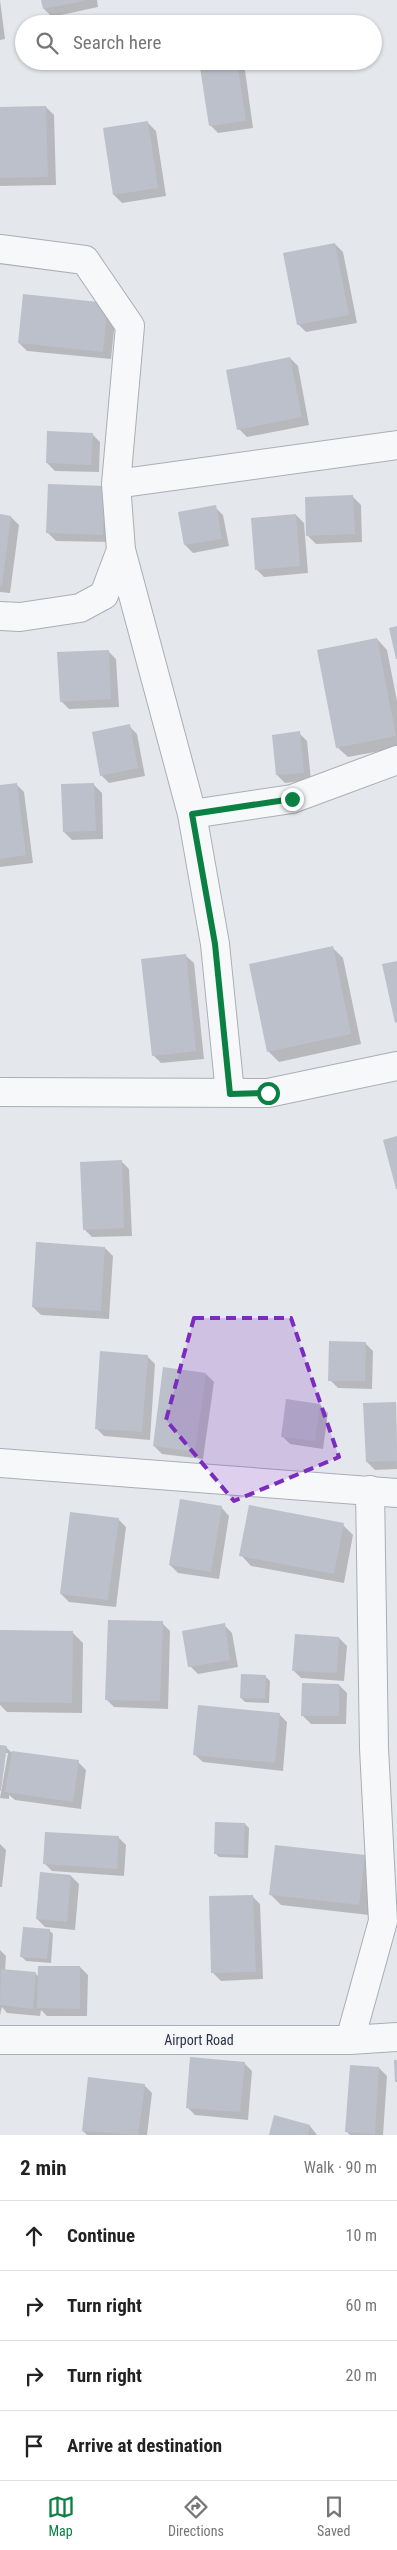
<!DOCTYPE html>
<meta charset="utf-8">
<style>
:root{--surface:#fff;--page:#f2f2f2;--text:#222;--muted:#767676;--line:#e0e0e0;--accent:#0b8043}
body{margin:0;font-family:"Roboto Condensed",sans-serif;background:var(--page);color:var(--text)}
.stop{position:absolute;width:15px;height:15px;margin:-11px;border:4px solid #0b8043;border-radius:50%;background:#fff}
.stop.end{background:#0b8043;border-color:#fff;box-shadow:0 1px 5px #0008}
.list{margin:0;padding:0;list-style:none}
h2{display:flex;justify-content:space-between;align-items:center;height:65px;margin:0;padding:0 20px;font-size:21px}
h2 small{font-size:16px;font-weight:400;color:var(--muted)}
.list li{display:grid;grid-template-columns:32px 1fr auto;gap:15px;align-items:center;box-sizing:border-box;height:70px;padding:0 20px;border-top:1px solid var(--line)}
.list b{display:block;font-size:19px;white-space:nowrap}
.list em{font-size:16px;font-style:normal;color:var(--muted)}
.icon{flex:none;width:28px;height:28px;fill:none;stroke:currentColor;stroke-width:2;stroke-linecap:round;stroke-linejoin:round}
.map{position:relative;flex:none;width:397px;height:2135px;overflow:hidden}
.search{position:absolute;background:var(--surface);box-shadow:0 1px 4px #0004;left:15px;right:15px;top:15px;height:55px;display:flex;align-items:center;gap:12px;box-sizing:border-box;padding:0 18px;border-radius:28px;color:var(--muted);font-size:19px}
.sheet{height:345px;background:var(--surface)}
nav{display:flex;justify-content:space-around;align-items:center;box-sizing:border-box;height:70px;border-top:1px solid var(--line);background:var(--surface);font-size:14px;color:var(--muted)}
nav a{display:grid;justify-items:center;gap:2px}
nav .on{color:var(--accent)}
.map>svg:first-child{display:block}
.shadow{fill:#0003}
.building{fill:#bbc0ca}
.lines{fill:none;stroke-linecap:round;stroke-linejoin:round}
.street-casing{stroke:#a9aeb7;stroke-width:30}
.street{stroke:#f7f8fa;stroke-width:28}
.route{stroke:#0b8043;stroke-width:6}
.marked{fill:#7b2cbf;fill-opacity:0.2;stroke:#7b2cbf;stroke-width:4;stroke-dasharray:10 6;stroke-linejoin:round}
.labels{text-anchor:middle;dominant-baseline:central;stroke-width:5;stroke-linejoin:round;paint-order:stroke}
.street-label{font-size:14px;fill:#2b3445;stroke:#f4f6f9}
</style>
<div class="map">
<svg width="397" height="2135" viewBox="0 0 397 2135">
<rect width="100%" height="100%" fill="#e4e7ec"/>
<path class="shadow" d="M0,0l5,39 -5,1z
M43,0h54l1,7 -46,10 -8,-8z
M201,61l43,2 9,65 -35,5 -8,-8z
M46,107l8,8 2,70 -56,1v-77z
M148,123l8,8 10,65 -44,7 -8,-8z
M335,244l8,8 14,71 -51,9 -8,-8z
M116,312l-5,47 -84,-8 -8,-8z
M290,358l8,8 11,59 -62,12 -8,-8z
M92,434l8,8 -1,30 -44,-1 -8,-8z
M104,487l6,55 -54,-1 -8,-8z
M353,497l8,8 1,37 -46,2 -8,-8z
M215,507l8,8 6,31 -36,7 -8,-8z
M0,515l11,2 8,8 -9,68 -10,-1z
M296,515l8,8 4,50 -44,4 -8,-8z
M377,639l10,11 10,51v47l-49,9 -11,-10z
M108,651l8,8 3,48 -50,2 -8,-8z
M129,726l8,8 8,42 -36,7 -8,-8z
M299,733l8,8 4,39 -26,3 -8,-8z
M16,784l8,8 9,71 -33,4v-81z
M94,785l8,8 1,46 -31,1 -8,-8z
M333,948l10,10 18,86 -82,18 -11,-11z
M185,955l9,8 10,96 -43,4 -8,-8z
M121,1161l8,8 3,67 -40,1 -8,-8z
M105,1248l8,8 -4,63 -68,-4 -8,-8z
M365,1343l8,8 -1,38 -34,-1 -8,-8z
M147,1356l8,8 -5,76 -46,-4 -8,-8z
M206,1374l8,8 -11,77 -41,-5 -8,-8z
M396,1403l1,66 -22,1 -8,-8z
M320,1405l8,8 -5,36 -33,-5 -8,-8z
M221,1507l8,9 -10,63 -41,-6 -8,-8z
M118,1519l8,8 -10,80 -47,-5 -8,-8z
M343,1525l10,10 -9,48 -93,-17 -10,-11z
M162,1623l8,8 -2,78 -54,-2 -8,-8z
M224,1625l8,8 6,34 -40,7 -8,-8z
M0,1631l73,2 10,10 -1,70 -75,-1 -7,-7z
M339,1638l8,8 -3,35 -43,-3 -8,-8z
M265,1676l5,5 -1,22 -24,-1 -4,-4z
M339,1685l8,8 -1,31h-35l-8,-8z
M279,1714l8,8 -4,49 -80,-9 -9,-8z
M0,1747l7,1 4,4 67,10 8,8 -5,39 -66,-9 -6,-5v4l-9,-1 8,-45h-3l-5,37z
M245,1824l4,4 -1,30 -29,-1 -4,-4z
M118,1837l8,8 -2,31 -72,-5 -8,-8z
M0,1844l6,6 -4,37h-2z
M364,1857l11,10 -6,48 -88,-10 -10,-10z
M71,1876l8,8 -4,46 -30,-3 -8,-8z
M252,1896l8,8 3,75 -42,2 -8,-8z
M49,1930l4,4 -2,29 -25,-2 -4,-4z
M0,1950l6,6 -1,15 31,3 3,3 41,-10 8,8 -1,41h-40l-6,-6 -1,6 -33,-3 -5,-6 -2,8z
M244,2063l8,8 -4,49 -53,-5 -8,-8z
M379,2068l8,8 -4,59h-33l-3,-3z
M144,2085l8,8 -5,42h-60l-4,-4z
M310,2126l7,9h-47z"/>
<path class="building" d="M41,0h43v1l-41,8z
M199,61h38l9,60 -37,5z
M46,106l2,71 -48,1v-71z
M148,121l10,67 -45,7 -10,-67z
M335,243l14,72 -52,10 -14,-72z
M23,294l85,9 -5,49 -85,-9z
M290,357l12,60 -65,13 -11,-60z
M47,431l46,2 -2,32 -45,-2z
M48,484l57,2 -2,49 -57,-2z
M353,495l2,39 -49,2 -1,-39z
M216,505l6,34 -38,6 -6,-33z
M0,514l11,2 -9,70 -2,-1z
M296,514l4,52 -45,4 -4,-52z
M397,626v33h-1l-7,-31z
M377,638l19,98 -60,12 -19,-98z
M109,650l2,49 -51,3 -3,-50z
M130,724l8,44 -38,8 -8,-44z
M300,731l4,42 -28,2 -4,-40z
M17,783l9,72 -26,4v-74z
M94,783l2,48 -33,1 -2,-48z
M333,946l18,88 -84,18 -18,-88z
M186,954l10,97 -44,5 -11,-97z
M397,961v61l-2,1 -13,-59z
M397,1136v53h-1l-13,-49z
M122,1160l2,68 -41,2 -3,-68z
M36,1242l69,5 -4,64 -69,-4z
M329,1341l37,1 -1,39h-37z
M100,1351l48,4 -6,77 -47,-3z
M163,1367l43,6 -11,79 -42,-6z
M286,1399l34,5 -5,37 -34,-4z
M396,1402l1,59 -31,1 -3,-59z
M180,1499l42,7 -11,66 -42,-7z
M249,1505l95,18 -10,51 -95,-18z
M70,1512l49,6 -11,82 -48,-6z
M108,1620l55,1 -3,80 -55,-1z
M225,1623l5,37 -42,7 -6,-36z
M0,1630l73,1 -1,72 -72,-1z
M295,1634l44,3 -2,36 -45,-2z
M241,1674l25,1 -1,24 -25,-1z
M302,1683l37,1v32h-38z
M198,1705l82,8 -5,50 -82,-8z
M0,1745l7,1 -6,45h-1z
M12,1751l67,9 -6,42 -68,-10z
M215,1822l30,1 -1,32 -30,-1z
M45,1832l74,4 -2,33 -74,-5z
M275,1845l90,10 -6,50 -90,-10z
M40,1872l31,3 -4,47 -31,-3z
M253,1895l3,77 -45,1 -2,-77z
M23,1927l27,2 -3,30 -27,-2z
M38,1966h42v43l-43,-1z
M1,1969l35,3 -3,37 -33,-4z
M190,2057l55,5 -5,50 -54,-4z
M394,2060h3v22h-2z
M350,2065l29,2 -4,67 -30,-2z
M88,2077l57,7 -7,51 -56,-4z
M274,2115l36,10 -2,10h-39z"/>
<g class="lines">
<defs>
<path id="street" d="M0,249l85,11 45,66 -14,158 5,66 -17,45 -24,13 -60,9 -20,-1
M116,484l281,-39
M121,550l71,264 23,130 15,149
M192,814l100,-15 105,-39
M0,1092l268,1 129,-27
M0,1463l397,30
M0,2040h350l47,-3
M350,2040l33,-119 -9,-173 -4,-258"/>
</defs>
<use href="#street" class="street-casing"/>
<use href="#street" class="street"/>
</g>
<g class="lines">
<path class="route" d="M268,1093l-38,1 -15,-150 -23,-130 100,-15"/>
</g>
<path class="marked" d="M194,1318h97l48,139 -105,44 -68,-81z"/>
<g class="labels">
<g class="street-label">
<text x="199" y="2040">Airport Road</text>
</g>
</g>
</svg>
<div class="stop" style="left:268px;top:1093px"></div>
<div class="stop end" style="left:292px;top:799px"></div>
<div class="search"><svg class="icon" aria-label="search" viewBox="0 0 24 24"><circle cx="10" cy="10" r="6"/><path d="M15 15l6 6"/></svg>Search here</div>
</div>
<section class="sheet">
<h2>2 min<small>Walk · 90 m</small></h2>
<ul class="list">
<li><svg class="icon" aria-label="ahead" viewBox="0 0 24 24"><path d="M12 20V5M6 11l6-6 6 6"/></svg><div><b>Continue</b></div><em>10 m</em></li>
<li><svg class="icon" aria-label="right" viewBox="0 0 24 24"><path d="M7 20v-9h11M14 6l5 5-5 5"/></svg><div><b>Turn right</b></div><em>60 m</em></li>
<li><svg class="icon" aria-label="right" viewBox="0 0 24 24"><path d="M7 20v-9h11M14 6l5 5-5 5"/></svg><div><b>Turn right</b></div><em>20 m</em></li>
<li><svg class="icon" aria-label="arrive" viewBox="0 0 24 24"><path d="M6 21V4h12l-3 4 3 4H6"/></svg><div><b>Arrive at destination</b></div></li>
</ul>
</section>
<nav>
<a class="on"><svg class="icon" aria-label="map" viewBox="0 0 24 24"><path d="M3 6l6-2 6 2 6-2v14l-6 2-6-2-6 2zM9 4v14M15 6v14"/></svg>Map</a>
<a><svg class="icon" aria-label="directions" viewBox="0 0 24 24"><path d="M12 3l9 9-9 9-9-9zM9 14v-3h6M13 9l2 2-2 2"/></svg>Directions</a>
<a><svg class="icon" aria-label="saved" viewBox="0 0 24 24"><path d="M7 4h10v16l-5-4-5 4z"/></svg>Saved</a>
</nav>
